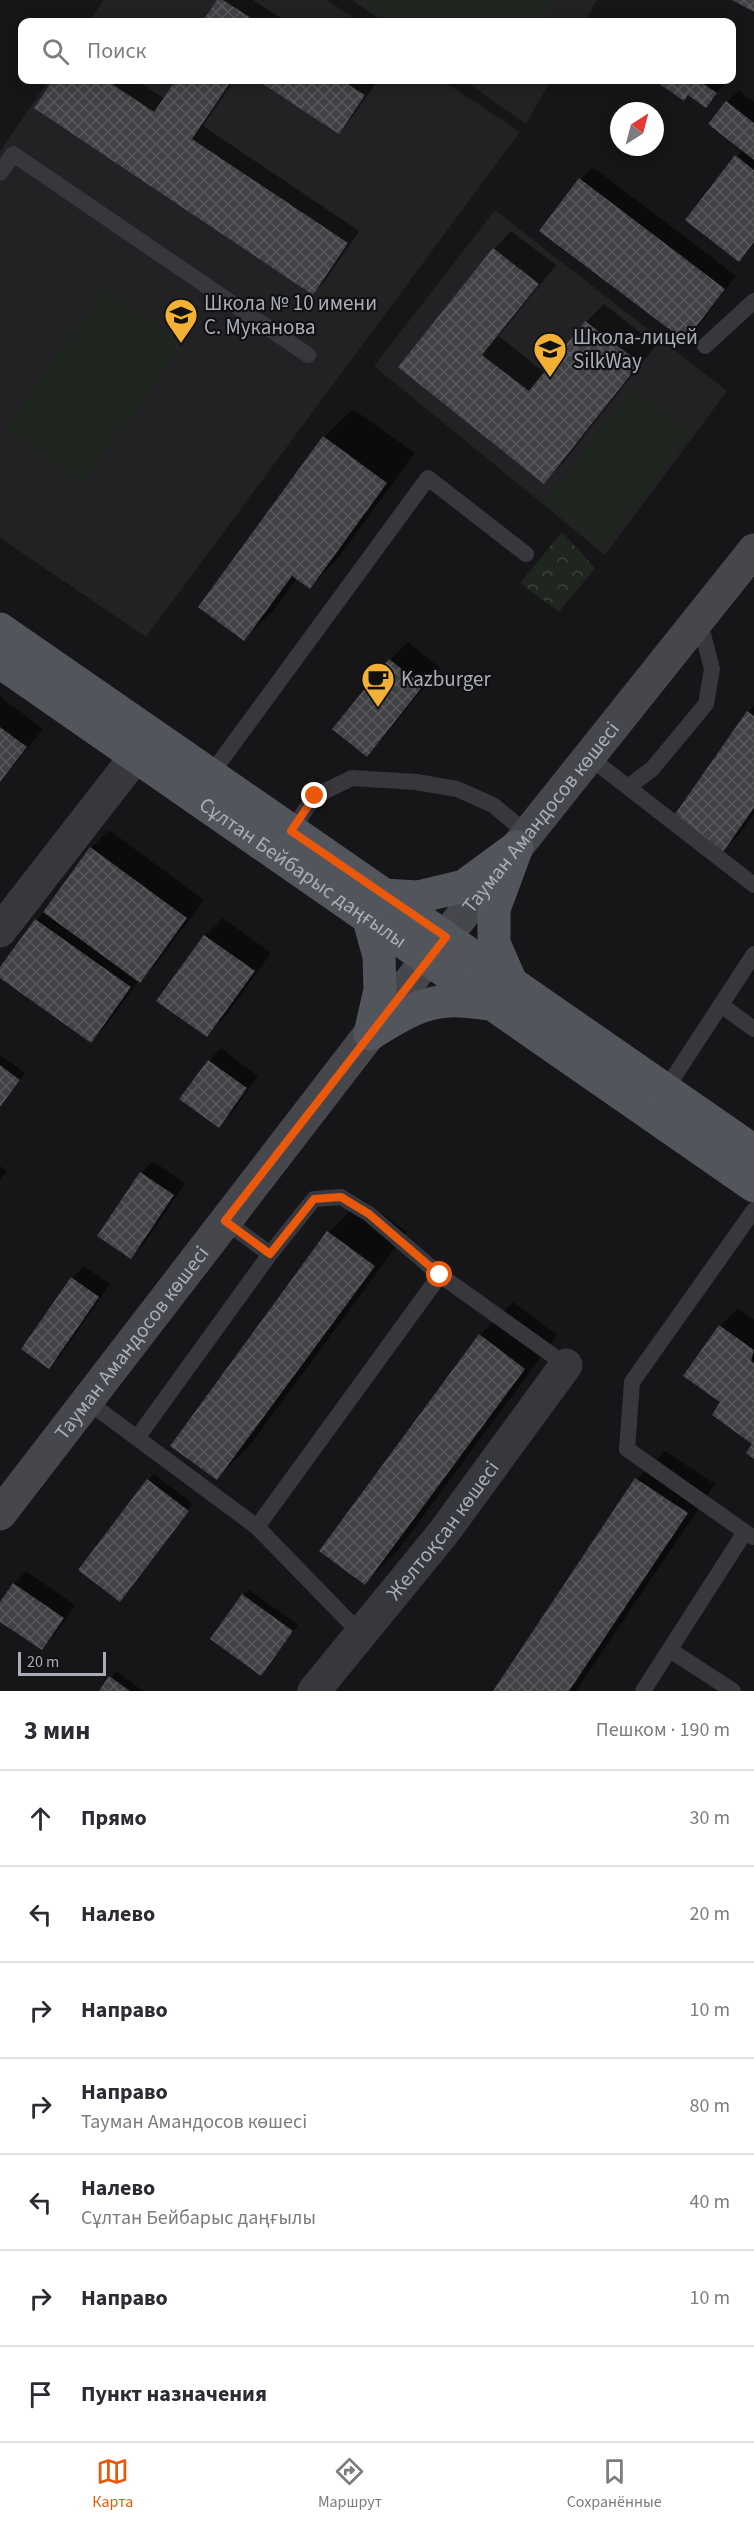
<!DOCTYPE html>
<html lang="ru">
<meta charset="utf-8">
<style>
:root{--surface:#fff;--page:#f7f7f7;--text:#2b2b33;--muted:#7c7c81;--line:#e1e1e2;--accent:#ea580c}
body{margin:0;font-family:"Source Sans 3",sans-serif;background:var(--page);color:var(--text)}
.compass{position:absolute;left:610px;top:102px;width:54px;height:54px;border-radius:50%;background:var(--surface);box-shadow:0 3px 15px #0003;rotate:36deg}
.scale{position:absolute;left:18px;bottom:15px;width:88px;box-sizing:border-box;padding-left:6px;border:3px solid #a8adb8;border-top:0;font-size:16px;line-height:21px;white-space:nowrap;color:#a8adb8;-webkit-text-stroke:4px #111113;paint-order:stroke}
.stop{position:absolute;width:18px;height:18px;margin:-14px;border:4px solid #ea580c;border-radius:50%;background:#fff}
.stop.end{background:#ea580c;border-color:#fff;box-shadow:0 2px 6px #0008}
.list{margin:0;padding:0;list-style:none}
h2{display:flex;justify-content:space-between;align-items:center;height:78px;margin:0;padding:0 24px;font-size:26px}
h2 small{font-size:20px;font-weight:400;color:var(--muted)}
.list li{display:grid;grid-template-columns:39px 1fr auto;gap:18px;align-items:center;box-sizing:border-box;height:96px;padding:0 24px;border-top:2px solid var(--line)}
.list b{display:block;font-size:22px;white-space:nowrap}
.list p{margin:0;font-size:20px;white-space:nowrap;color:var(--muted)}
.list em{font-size:20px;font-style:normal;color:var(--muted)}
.icon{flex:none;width:33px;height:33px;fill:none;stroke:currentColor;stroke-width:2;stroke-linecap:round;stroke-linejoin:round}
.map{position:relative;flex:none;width:754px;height:1691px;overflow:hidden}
.search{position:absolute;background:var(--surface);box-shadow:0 3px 15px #0003;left:18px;right:18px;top:18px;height:66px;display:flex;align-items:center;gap:15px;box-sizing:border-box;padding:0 21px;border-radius:12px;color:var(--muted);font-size:22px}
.sheet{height:750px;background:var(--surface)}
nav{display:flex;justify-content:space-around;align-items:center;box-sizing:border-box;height:84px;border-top:2px solid var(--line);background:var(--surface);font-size:16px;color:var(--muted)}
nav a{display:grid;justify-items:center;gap:3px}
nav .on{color:var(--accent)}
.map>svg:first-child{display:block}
.built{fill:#222225}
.park{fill:url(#park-crowns)}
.pitch{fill:#1e261f}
.shadow{fill:#0007}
.building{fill:url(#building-cross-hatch)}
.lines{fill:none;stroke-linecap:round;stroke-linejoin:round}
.lane{stroke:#37383d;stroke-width:16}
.street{stroke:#37383d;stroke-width:33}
.secondary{stroke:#45474d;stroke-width:33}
.primary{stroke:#53555c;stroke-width:33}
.route{stroke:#ea580c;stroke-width:8}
.labels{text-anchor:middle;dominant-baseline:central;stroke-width:4.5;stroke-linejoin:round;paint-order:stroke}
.poi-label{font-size:21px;fill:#a8adb8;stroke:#111113;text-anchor:start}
.street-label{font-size:21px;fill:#a8adb8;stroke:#111113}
</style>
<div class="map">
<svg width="754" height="1691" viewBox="0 0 754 1691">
<defs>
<pattern id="park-crowns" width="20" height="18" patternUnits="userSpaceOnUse" patternTransform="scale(1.5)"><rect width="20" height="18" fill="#1e261f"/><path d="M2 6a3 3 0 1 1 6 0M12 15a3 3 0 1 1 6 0" fill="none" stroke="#3c433d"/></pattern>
<pattern id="building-cross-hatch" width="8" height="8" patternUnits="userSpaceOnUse" patternTransform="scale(1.5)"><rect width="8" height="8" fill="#404145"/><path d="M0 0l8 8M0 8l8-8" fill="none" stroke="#595a5e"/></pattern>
</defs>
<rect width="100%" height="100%" fill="#161618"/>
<path class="built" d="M104,0h223l32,22h-271z
M352,0h245l-13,22h-200z
M49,80h393l78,52 -374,505 -146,-99v-387z
M464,80h87l-25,44z
M495,210l232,181 -122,164 -231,-189z"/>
<path class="park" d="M562,532l33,36 -36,44 -39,-29z"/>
<path class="pitch" d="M359,0h198l-16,22h-151z
M105,288l78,55 -99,140 -78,-54z
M633,387l59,45 -88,116 -59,-45z"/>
<path class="shadow" d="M219,0h34l34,22h-83z
M55,80h81l29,19 13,-19h56l-31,46 156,105 -34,50 -12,12 -277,-186z
M260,80h111l5,3 -26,37 -12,12z
M656,80h72l-22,26 -17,-12 -6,5z
M739,90l15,12v142l-15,16 -52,-41 56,-69 -16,-48z
M593,167l143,109 -39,51 -13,12 -103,-160z
M511,231l45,34 -57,71 46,37 41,-51 18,-18 52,41 -94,119 -18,18 -144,-115 94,-118z
M353,409l62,44 -77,105 -28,29 -13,-9 -24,33 -29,28 80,-202z
M408,642l32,26 -56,69 -17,18 -32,-26 55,-69z
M0,696l43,33 -43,54z
M754,706v107l-14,20 -17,17 25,-138z
M109,830l95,70 -47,63 -18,17 -31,43 -17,18 -91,-65v-6l91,-122z
M223,918l48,35 -47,65 -17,17 -48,-35 46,-64z
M221,1048l37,28 -27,38 -13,12 -9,-65z
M0,1055l25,18 -25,34z
M153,1161l32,22 -42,62 -12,12 10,-84z
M0,1166l7,5 -7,9z
M362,1199l45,33 -157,213 -33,33 -45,-32 157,-214z
M84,1266l26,18 -49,71 -12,12 23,-89z
M513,1302l44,33 -159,215 -33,33 115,-248z
M738,1308l16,12v123l-34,-117z
M665,1451l50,33 -139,207h-82l143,-212z
M154,1474l39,30 -67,90 22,-114z
M26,1571l49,34 -21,31 -13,12 -41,-28v-15l14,-22z
M249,1590l49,35 -32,43 -23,-73z
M116,1671l27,20h-42z"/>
<path class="building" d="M217,0h6l34,22h-55z
M732,0h22v12z
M53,80h53l48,32 22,-32h56l-40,59 156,104 -35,52 -279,-187z
M257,80h84l24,15 -26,39z
M654,80h44l19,13 -11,15 -18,-13 -4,6z
M726,101l28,22v37l-46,-36z
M735,155l19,15v72l-15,20 -54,-42z
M579,178l146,111 -40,52 -146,-110z
M493,248l46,36 -57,71 47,36 56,-70 55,42 -96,121 -146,-117z
M323,436l64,47 -77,106 -18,-13 -48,65 -46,-34z
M389,659l34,27 -56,71 -35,-28z
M747,711l7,5v92l-31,44 -50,-35z
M0,727l27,20 -27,35z
M90,847l97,71 -47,65 -97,-71z
M35,919l96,68 -40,56 -91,-65v-11z
M204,935l51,36 -48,66 -51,-36z
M208,1060l39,28 -28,40 -40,-29z
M0,1065l20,15 -20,27z
M140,1172l34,23 -43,64 -34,-23z
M327,1231l48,35 -158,214 -47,-34z
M71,1277l28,20 -50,72 -28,-20z
M719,1325l35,25 -3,11 3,2v96l-8,-6 6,-9 -40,-29 8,-13 -37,-26z
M479,1334l46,35 -160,216 -46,-34z
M635,1478l53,35 -119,178h-76z
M147,1479l42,32 -69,91 -42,-32z
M13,1583l51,35 -22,32 -42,-28v-20z
M242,1594l51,37 -32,45 -51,-37z
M109,1676l21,15h-31z"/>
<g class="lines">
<path class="lane" d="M0,173l13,-19 295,201
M705,346l49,-45
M589,757l165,128
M211,774l217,-296 98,76
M628,787l24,-18 54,-65 6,-35 -13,-50
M291,831l24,-35 37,-18 64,4 41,7 36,16 35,29
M721,1005l33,24
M666,1089l88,-135
M225,1221l45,33
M87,1401l170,126 103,106
M137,1438l133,-184 44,-55 27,-2 28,17 71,61 126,90
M257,1527l183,-252
M745,1532l-118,-83 5,-67 122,-172
M670,1650l63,41
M643,1691l102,-159 8,5"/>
<g class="street">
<path d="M0,931l136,-175"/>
<path id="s1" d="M314,1691l130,-159 122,-167"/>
</g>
<path class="secondary" id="s2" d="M0,1514l418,-543 336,-421"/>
<g class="primary">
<path d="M0,629l754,522"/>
<path id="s3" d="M0,662l754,524"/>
<path d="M382,895l36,2 46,-11 53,-39"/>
<path d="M368,916l11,40 1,34 -10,44"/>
<path d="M511,982l-17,-39v-34l23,-62"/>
<path d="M370,1034c25,-15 49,-32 79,-33 14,-1 29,2 43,3"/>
</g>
</g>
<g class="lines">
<path class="route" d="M315,796l-24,35 155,106 -221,284 45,33 44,-55 27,-2 28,17 71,61"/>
</g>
<defs>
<symbol id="school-pin" viewBox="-11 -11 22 30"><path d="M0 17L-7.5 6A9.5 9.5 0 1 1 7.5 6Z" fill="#f2b134" stroke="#111113"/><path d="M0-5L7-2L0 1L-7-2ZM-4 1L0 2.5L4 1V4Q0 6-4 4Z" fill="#111"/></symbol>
<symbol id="cafe-pin" viewBox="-11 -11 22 30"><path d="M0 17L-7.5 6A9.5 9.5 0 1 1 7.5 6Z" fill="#f2b134" stroke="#111113"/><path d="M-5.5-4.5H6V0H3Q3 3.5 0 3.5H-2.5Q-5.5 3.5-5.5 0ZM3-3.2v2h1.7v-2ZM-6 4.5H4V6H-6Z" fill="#111"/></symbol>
</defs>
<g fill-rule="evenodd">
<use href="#school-pin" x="162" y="296" width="38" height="52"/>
<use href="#school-pin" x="531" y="330" width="38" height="52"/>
<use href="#cafe-pin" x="359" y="660" width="38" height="52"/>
</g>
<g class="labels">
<g class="poi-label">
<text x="204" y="303">Школа № 10 имени<tspan x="204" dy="24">С. Муканова</tspan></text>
<text x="573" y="337">Школа-лицей<tspan x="573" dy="24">SilkWay</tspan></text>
<text x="401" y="679">Kazburger</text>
</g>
<g class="street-label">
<text stroke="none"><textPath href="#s2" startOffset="882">Тауман Амандосов көшесі</textPath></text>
<text stroke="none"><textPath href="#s3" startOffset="369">Сұлтан Бейбарыс даңғылы</textPath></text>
<text stroke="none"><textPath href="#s2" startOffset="216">Тауман Амандосов көшесі</textPath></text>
<text stroke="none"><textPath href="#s1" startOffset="206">Желтоқсан көшесі</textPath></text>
</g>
</g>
</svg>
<svg class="compass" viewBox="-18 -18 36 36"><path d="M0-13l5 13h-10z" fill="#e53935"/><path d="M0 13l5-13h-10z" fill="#7c7c81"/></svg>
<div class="scale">20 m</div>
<div class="stop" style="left:440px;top:1275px"></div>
<div class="stop end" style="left:315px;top:796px"></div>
<div class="search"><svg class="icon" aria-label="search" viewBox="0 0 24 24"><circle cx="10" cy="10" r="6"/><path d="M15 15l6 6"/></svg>Поиск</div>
</div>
<section class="sheet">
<h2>3 мин<small>Пешком · 190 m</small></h2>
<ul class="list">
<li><svg class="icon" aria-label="ahead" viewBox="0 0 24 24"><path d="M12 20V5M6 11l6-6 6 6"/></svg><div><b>Прямо</b></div><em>30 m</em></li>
<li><svg class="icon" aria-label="left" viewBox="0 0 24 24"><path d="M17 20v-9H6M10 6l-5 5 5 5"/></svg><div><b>Налево</b></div><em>20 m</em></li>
<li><svg class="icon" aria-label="right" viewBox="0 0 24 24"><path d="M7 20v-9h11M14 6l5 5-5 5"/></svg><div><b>Направо</b></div><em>10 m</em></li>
<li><svg class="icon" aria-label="right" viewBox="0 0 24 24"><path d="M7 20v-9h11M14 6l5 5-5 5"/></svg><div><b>Направо</b><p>Тауман Амандосов көшесі</p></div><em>80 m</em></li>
<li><svg class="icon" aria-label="left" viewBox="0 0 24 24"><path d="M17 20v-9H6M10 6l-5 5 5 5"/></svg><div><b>Налево</b><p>Сұлтан Бейбарыс даңғылы</p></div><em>40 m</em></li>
<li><svg class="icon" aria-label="right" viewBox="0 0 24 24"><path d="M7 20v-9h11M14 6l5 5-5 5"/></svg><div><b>Направо</b></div><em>10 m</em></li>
<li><svg class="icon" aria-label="arrive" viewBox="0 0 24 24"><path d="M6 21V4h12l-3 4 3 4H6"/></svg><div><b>Пункт назначения</b></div></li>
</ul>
</section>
<nav>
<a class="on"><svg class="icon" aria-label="map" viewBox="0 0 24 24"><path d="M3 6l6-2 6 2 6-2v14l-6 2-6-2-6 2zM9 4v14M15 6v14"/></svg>Карта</a>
<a><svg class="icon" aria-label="directions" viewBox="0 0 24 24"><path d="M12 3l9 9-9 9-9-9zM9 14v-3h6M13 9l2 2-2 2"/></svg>Маршрут</a>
<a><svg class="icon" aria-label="saved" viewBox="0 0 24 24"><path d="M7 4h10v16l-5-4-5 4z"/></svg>Сохранённые</a>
</nav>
